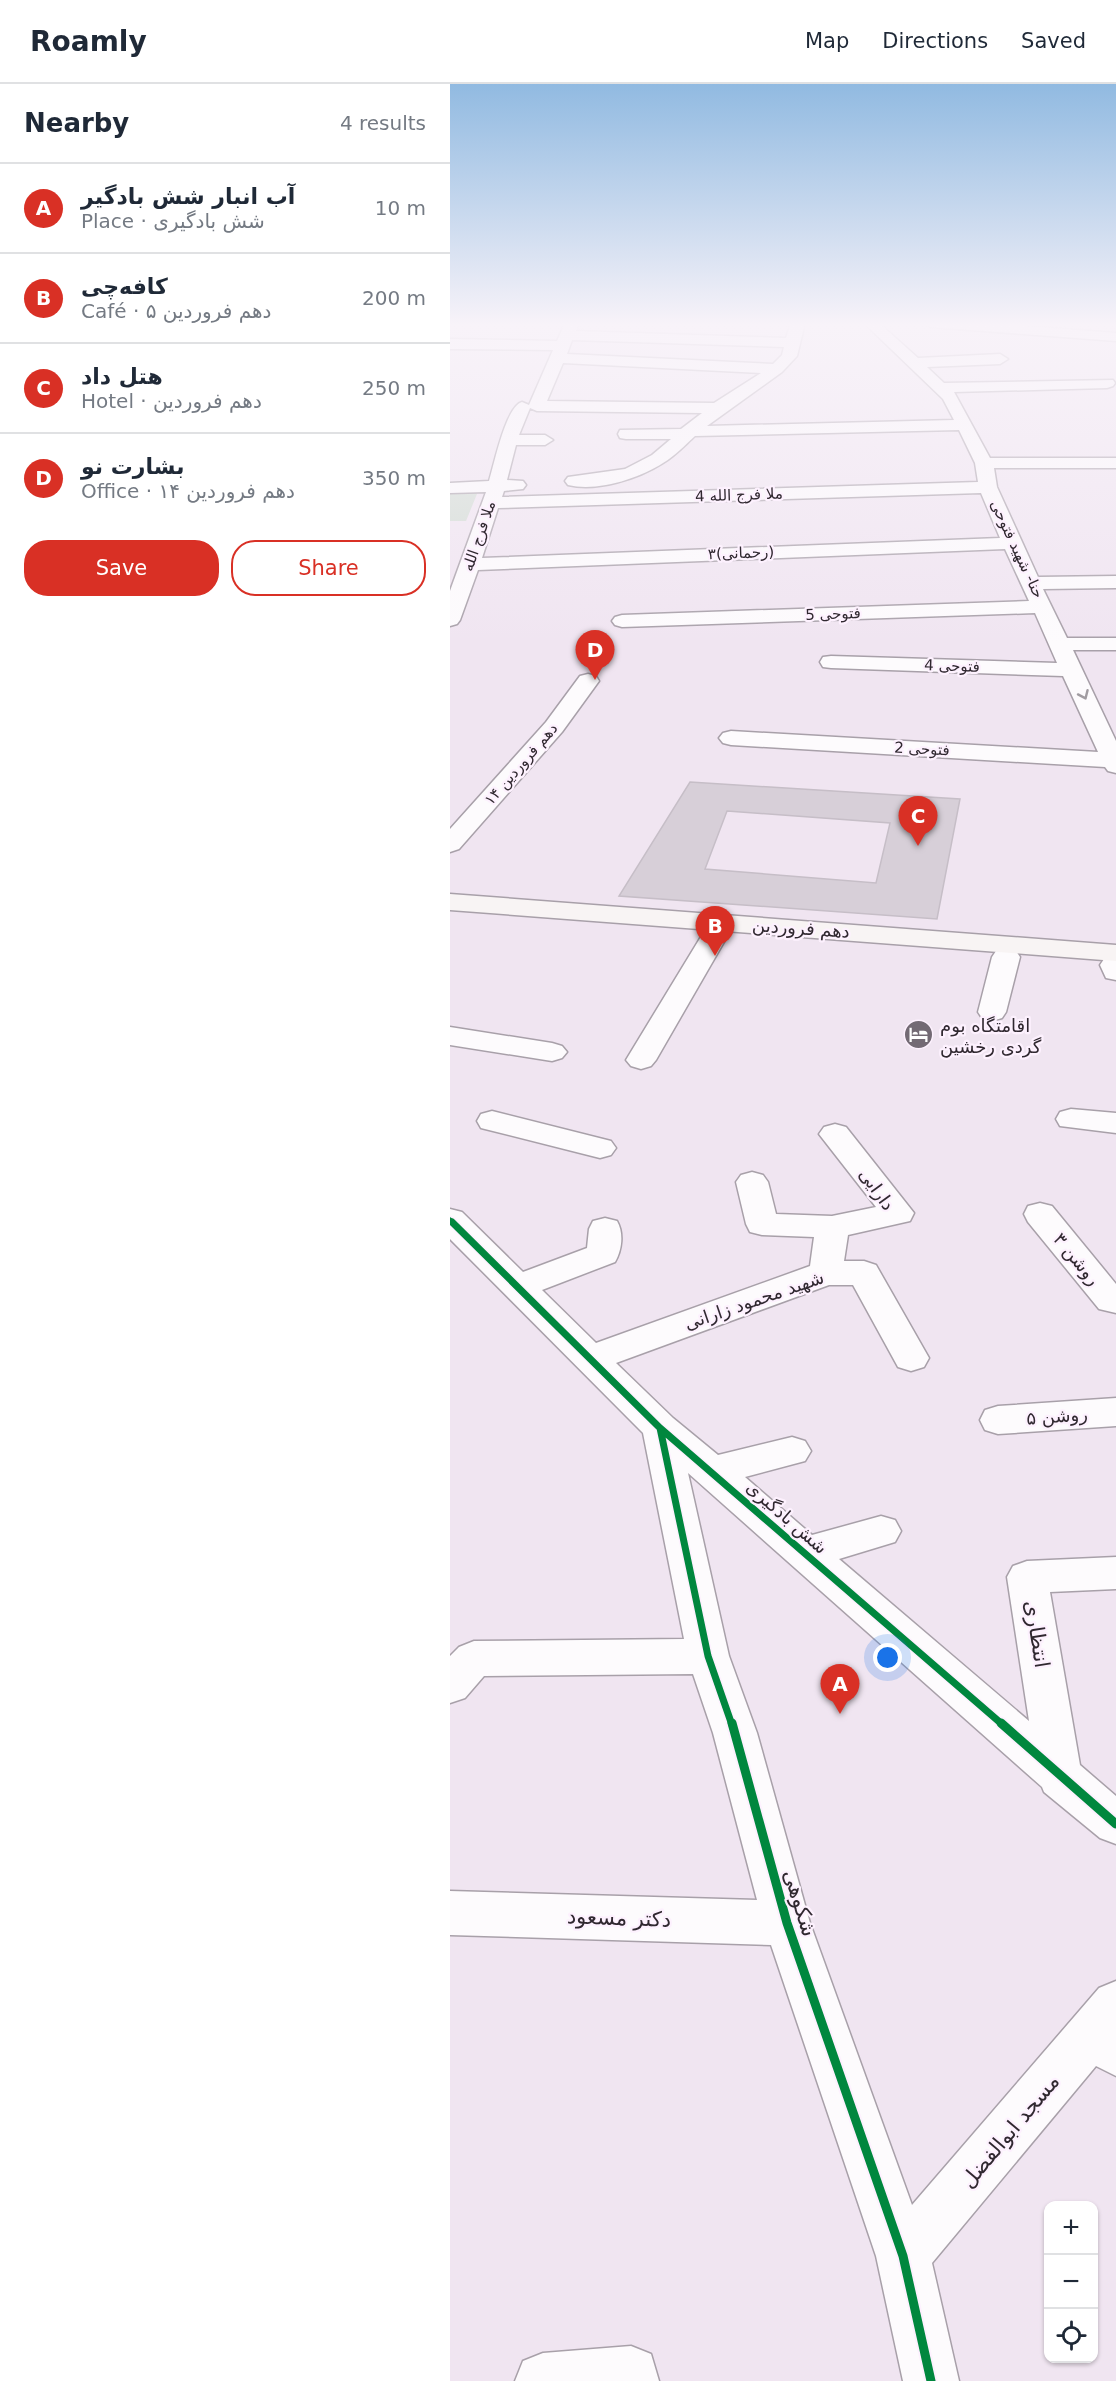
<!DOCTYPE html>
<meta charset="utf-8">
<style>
:root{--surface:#fff;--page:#f2f2f3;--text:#1f2937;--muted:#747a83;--line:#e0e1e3;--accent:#d93025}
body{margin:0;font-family:"DejaVu Sans",Cairo,sans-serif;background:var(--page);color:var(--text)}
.controls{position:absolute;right:18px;bottom:18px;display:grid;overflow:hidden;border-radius:12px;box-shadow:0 2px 4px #0004}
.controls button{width:54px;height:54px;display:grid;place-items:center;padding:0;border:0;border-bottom:2px solid var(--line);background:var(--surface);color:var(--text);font:30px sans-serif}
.you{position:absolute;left:438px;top:1574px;width:21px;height:21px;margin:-15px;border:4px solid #fff;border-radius:50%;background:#1a73e8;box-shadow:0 0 0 9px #1a73e833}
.badge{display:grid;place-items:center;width:39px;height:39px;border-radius:50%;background:var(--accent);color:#fff;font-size:20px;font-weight:700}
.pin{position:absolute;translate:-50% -50px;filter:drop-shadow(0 2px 3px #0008)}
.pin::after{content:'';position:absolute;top:32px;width:21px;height:18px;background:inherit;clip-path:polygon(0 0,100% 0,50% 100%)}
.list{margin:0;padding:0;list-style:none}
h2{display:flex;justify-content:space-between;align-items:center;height:78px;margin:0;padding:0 24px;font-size:26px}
h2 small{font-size:20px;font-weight:400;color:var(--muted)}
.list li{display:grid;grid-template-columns:39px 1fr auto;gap:18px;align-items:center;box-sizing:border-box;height:90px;padding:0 24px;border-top:2px solid var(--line)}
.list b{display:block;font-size:22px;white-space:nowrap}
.list p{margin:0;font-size:20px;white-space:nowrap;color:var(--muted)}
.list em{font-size:20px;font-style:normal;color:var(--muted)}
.actions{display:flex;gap:12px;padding:18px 24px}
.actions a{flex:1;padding:14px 0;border:2px solid var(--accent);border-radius:24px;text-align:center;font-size:21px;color:var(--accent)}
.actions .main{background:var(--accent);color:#fff}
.icon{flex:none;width:33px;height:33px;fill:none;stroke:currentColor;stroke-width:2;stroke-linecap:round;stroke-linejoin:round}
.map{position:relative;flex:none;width:666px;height:2297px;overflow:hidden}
header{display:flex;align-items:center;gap:36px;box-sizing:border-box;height:84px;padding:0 30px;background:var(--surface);border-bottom:2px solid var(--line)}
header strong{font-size:28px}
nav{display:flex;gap:33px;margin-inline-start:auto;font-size:21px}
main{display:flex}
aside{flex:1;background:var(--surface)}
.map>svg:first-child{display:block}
.green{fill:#d1dbd3}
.building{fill:#d7cfd8;stroke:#c6bec7;stroke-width:1.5;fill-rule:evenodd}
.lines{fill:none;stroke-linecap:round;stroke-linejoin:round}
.minor-casing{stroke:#a8a0a9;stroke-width:3}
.secondary-casing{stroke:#a8a0a9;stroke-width:3}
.minor{fill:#fdfbfd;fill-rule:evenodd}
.secondary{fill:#f8f4f4;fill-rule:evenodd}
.cycleway-far2-casing{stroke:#fdf1fe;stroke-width:8}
.cycleway-far1-casing{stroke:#fdf1fe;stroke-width:10}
.cycleway-casing{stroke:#fdf1fe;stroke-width:13}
.cycleway-far2{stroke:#00873e;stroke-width:5}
.cycleway-far1{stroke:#00873e;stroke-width:7}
.cycleway{stroke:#00873e;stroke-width:9}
.oneway{stroke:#a19ca1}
.labels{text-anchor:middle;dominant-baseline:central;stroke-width:4.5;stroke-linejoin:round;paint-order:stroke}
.far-street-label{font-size:15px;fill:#302830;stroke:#fdf1fe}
.street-label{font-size:18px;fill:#302830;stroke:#fdf1fe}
.poi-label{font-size:18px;fill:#302830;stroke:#fdf1fe;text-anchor:start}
.near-street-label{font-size:21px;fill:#302830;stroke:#fdf1fe}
</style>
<header>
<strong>Roamly</strong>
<nav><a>Map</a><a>Directions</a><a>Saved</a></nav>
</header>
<main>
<aside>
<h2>Nearby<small>4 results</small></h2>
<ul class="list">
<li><span class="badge">A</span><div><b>آب انبار شش بادگیر</b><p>Place · شش بادگیری</p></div><em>10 m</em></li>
<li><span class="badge">B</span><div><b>کافه‌چی</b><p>Café · دهم فروردین ۵</p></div><em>200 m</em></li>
<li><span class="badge">C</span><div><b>هتل داد</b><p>Hotel · دهم فروردین</p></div><em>250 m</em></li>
<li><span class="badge">D</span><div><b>بشارت نو</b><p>Office · دهم فروردین ۱۴</p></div><em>350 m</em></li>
</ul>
<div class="actions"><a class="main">Save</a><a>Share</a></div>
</aside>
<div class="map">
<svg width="666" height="2297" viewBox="0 0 666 2297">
<rect width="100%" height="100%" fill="#f0e5f1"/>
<path class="green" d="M29,405l-13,32h-16v-31z"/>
<path class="building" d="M240,698l270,17 -23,120 -318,-23zM277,727l163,12 -14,60 -171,-14z"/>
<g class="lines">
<defs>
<path id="minor" d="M115,239h14l-3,8 210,7 5,-15h14l-8,33 -15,16 -75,54 247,-6 -11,-21 -79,-76h15l39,35 82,-4 8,5 -8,5 -73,3 17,16 169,-3 2,3 -2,3 -6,2 -153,4 36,66h126v10h-122l3,19 41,90 78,-1v12l-73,1 24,49h49v12h-43l43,91v32l-8,-2 -3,-4 -374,-22 -8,-2 -4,-5 4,-5 8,-2 367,21 -35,-76 -232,-8 -8,-1 -3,-5 3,-5 8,-1 226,7 -22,-50 -413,14 -7,-2 -3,-4 3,-4 7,-2 407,-14 -24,-52 -527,21 -18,50 -3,4 -7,2v-35l36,-99 -36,1v-10l39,-2c5,-16 17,-75 33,-79l7,3 24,-55 -103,-1v-10l107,2zM122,256l212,7 -2,8 -9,9 -206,-10zM113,279l198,10 -47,30 -167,-2zM80,324l7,3 165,2 -21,16 -61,1 -2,4 2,4 6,1h45l-19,16 -27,14 -57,8 -3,4 3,4c29,7 70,-6 95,-22 12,-7 22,-18 32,-27l264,-6 16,33 3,19 -476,15 2,-6 19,-2 3,-4 -3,-4 -16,-1 9,-35h29l8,-5 -8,-5h-26zM531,409l19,45 -518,20 16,-50z
M473,239h64l129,10v8l-186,-14z
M138,590l8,2 3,5 -37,51 -103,117 -9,3v-23l96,-107 34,-46z
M265,843l10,2 3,6 -72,125 -5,6 -10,3 -10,-3 -5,-6 76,-125 3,-6z
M556,865l10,2 4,6 -14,55 -4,6 -10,3 -10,-3 -4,-6 14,-55 4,-6z
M664,873h2v23l-10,-2 -6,-13 4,-6z
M0,943l102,16 10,3 5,6 -5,6 -10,3 -102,-16z
M621,1025l45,4v20l-56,-7 -4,-7 4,-7z
M42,1027l119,30 5,7 -5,7 -11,3 -119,-30 -4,-7 4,-7z
M385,1040l11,3 68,86 -4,8 -62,14 -4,26h20l12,4 53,93 -5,9 -13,4 -13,-4 -45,-82h-24l-213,78 57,55 45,37 74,-18 13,4 6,10 -6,10 -60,16 67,58 69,-19 14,4 6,11 -6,11 -56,17 190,162 -22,-144 6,-11 14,-5 89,-4v32l-66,3 30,173 36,31v48l-16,-6 -56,-46 -2,-5 -354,-314 41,183 28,77 53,190 102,282 187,-217 17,-7v95l-20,-10 -164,197 27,118h-56l-27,-125 -105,-311 -321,-10v-44l307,9 -44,-167 -20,-59 -209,2 -19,22 -15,5v-47l9,-9 15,-6 210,-2 -41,-206 -193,-194v-30l12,3 61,60 64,-24 2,-19 4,-8 12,-3 12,3c7,12 5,29 -2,41l-73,28 54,53 214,-77 4,-29 -52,-2 -12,-3 -4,-8 -10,-42 5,-7 11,-3 11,3 5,7 8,32 56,2 44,-9 -57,-73 5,-7z
M590,1119l12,3 64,78v29l-17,-4 -71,-87 -4,-8 4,-8z
M666,1314v28l-118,8 -13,-4 -5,-10 5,-10 13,-4z
M181,2262l20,8 8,27h-144l8,-20 20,-8z"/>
<path id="secondary" d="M0,810l666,51v16l-666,-51z"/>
</defs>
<use href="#minor" class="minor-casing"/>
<use href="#secondary" class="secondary-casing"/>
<use href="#minor" class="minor"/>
<use href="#secondary" class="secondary"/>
<defs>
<path id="cycleway-far2" d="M0,1136l3,3"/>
<path id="cycleway-far1" d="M2,1138l208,206 343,297
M210,1344l48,228 24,69"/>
<path id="cycleway" d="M282,1639l55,200 116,333 28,125
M551,1639l115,101"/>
</defs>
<use href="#cycleway-far2" class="cycleway-far2-casing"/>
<use href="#cycleway-far1" class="cycleway-far1-casing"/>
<use href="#cycleway" class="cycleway-casing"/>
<use href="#cycleway-far2" class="cycleway-far2"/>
<use href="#cycleway-far1" class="cycleway-far1"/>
<use href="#cycleway" class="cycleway"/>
</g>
<defs><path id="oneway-chevron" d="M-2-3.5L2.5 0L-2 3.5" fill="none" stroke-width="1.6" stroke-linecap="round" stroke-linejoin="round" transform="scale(1.5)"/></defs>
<use class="oneway" href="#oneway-chevron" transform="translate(634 611) rotate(66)"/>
<linearGradient id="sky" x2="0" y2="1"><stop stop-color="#91bae1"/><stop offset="0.43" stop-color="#f8f3f9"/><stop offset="1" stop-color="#f8f3f9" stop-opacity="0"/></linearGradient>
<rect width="666" height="560" fill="url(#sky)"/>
<defs>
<symbol id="hotel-disc" viewBox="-11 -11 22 22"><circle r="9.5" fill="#736a74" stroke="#fdf1fe"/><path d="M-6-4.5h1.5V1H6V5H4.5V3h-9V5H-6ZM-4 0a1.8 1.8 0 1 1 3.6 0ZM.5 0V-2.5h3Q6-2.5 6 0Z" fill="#fff"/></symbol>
</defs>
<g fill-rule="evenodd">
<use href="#hotel-disc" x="452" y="934" width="33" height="33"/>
</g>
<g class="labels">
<g class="far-street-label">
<text transform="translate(289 411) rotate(-2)">4 ملا فرج الله</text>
<text transform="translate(29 452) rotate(-71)">ملا فرج الله</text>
<text transform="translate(567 465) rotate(65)">حنا- شهید فتوحی</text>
<text transform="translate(291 469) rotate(-2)">۳(رحمانی)</text>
<text transform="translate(383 530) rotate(-2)">فتوحی 5</text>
<text transform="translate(502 582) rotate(2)">فتوحی 4</text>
<text transform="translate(472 665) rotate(3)">فتوحی 2</text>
<text transform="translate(71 680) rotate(-49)">دهم فروردین ۱۴</text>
</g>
<g class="street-label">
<text transform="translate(351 844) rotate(4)">دهم فروردین</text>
<text transform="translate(427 1105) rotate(54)">دارایی</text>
<text transform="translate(627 1175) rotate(51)">روشن ۳</text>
<text transform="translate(304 1216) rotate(-19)">شهید محمود زارانی</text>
<text transform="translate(607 1332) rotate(-4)">روشن ۵</text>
<text transform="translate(337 1433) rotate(41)">شش بادگیری</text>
</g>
<g class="poi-label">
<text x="490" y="941">اقامتگاه بوم<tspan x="490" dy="21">گردی رخشین</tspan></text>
</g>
<g class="near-street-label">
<text transform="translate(587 1550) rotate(81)">انتظاری</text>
<text transform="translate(350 1819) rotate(73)">شکوهی</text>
<text transform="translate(169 1834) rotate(2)">دکتر مسعود</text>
<text transform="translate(560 2047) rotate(-50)">مسجد ابوالفضل</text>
</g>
</g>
</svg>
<div class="controls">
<button>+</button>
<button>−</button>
<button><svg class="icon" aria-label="locate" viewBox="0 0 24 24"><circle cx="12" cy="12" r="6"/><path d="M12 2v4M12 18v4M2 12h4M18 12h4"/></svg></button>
</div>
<div class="you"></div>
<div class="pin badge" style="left:390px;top:1630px">A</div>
<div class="pin badge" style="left:265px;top:872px">B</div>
<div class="pin badge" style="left:468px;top:762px">C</div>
<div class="pin badge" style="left:145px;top:596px">D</div>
</div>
</main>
